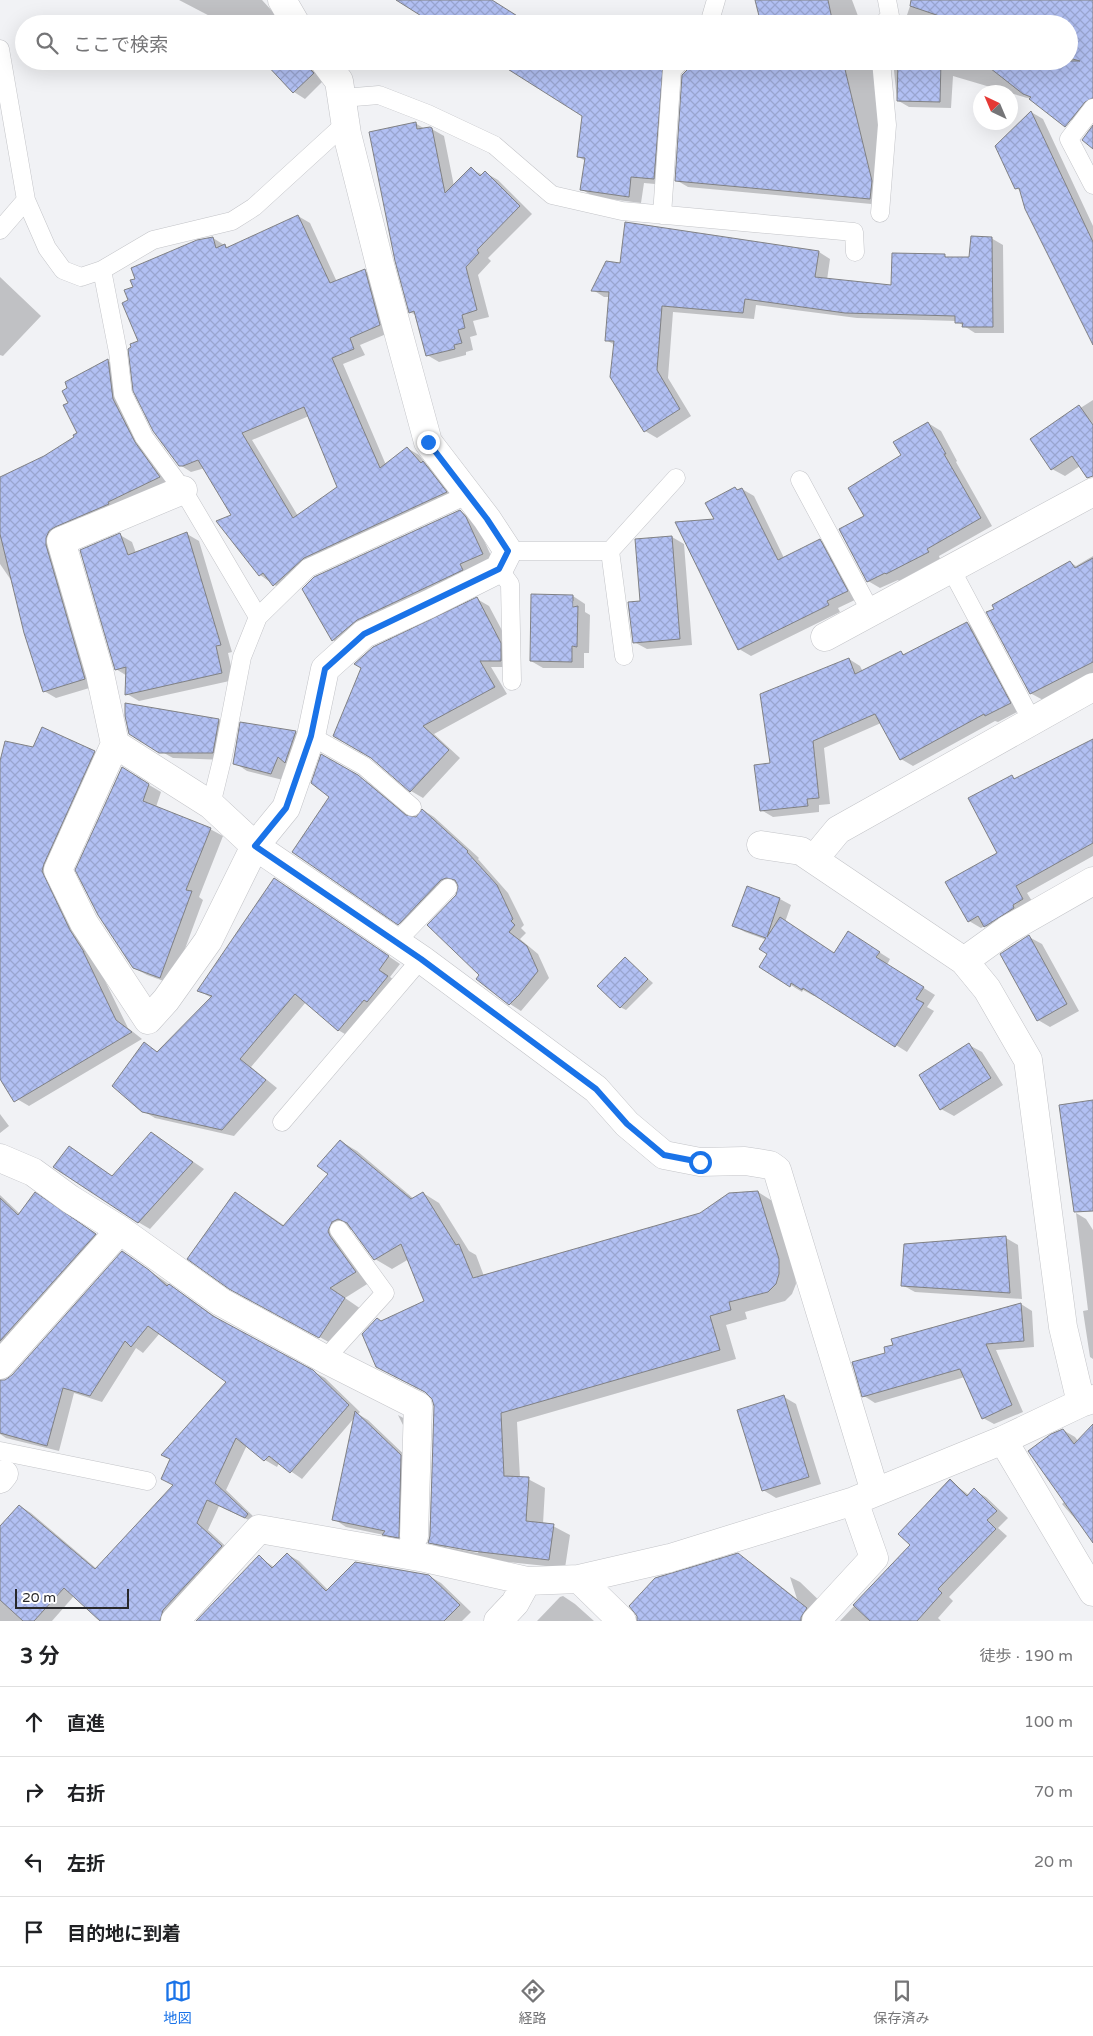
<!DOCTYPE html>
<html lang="ja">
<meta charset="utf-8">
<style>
:root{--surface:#fff;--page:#f2f2f2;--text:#202124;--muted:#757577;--line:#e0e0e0;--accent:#1a73e8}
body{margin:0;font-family:"Varela Round","Noto Sans JP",sans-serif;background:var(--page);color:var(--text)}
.compass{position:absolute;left:973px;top:85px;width:45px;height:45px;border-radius:50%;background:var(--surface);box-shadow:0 5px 20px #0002;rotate:316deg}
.scale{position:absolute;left:15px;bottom:12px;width:114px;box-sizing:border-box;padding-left:5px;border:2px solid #28282a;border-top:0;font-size:14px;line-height:18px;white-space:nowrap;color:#28282a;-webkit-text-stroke:4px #fff;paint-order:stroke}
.stop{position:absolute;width:15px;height:15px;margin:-11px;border:4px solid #1a73e8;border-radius:50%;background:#fff}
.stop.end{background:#1a73e8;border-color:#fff;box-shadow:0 1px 5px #0008}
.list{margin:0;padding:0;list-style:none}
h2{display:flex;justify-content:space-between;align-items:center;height:65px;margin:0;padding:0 20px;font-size:21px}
h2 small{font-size:16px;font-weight:400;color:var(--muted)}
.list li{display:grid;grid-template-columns:32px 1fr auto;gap:15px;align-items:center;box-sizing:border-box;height:70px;padding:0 20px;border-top:1px solid var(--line)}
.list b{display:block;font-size:19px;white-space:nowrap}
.list em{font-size:16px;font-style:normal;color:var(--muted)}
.icon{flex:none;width:28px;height:28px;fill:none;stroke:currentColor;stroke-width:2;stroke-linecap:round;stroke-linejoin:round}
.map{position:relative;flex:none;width:1093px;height:1621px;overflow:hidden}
.search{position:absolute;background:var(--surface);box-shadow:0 5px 20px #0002;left:15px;right:15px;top:15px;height:55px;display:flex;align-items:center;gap:12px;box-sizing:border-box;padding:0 18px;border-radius:28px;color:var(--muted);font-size:19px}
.sheet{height:345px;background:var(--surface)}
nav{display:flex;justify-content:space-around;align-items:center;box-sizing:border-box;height:70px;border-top:1px solid var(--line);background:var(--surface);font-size:14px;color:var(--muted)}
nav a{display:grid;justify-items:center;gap:2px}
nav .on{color:var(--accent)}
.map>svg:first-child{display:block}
.shadow{fill:#0003;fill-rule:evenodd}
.building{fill:url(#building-cross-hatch);stroke:#808184;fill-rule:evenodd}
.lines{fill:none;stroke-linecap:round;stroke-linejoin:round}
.service-casing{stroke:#c3c4c8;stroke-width:19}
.minor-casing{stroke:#c3c4c8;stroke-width:29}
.service{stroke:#fff;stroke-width:18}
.minor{stroke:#fff;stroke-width:28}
.route{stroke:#1a73e8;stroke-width:6}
</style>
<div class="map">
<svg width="1093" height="1621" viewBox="0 0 1093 1621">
<defs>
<pattern id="building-cross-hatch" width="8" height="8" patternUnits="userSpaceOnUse" patternTransform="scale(1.25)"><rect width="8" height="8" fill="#b2c0f3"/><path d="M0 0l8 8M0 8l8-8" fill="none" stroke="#99a5d0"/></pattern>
</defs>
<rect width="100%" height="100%" fill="#f1f2f5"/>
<path class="shadow" d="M179,0h83l22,24h-59z
M756,0h96l9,24h-98z
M912,0h181v114l-10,12 -49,-26 -81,-24 -2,32 -42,-1 -12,-7 -4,-39h176v-37h-165z
M265,61h52l7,19 -19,19 -11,-7z
M740,61h136l6,144 -194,-18 -12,-7z
M662,67l12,7 -8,111 -22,-2 -3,20 -47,-6 -13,-8 5,-28 -8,-4z
M1031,112l12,7 50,107v105l-72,-140 -5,-3z
M415,123l10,6 5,-1 14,8 10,50 17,-17 12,6 3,-2 12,7 34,34 -44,44 3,3 -13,14 11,42 -16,4 4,14 -7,2 3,13 -7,2v3l-27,7 -12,-7 -10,-39 -7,-4z
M298,216l12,7 27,59 28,-11 11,6 15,55 -31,13 5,10 -22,9 43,101 21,-17 12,7 8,10 7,4 23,30 -142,65 -30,28 -25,-17 -42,-53 15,-6 -28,-48 -14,4 -11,-7 -41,-124 -10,-41 6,-13 78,-49 16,10zM309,416l30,71 -41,29 -46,-76z
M626,223l193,29 11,7 -3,21 65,7 53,-31 5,3 20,-1 21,-20 12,7 1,88h-29l-19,-12 -99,-3 -101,-13 -2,14 -81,-7 -5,66 23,38 -34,22 -12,-7 -30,-86 -9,-5 4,-43h-6l-11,-7 28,-26z
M0,277l41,39 -38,40 -3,-1z
M108,361l12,6 51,117 -104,49 29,153 -40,12 -12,-7 -31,-108 -13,-19v-86l44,-21 32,-19 3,-5 -9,-30z
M1093,400v65l-10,-1 -18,12 -13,-7 -20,-30z
M928,423l13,8 16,30 -1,1 36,64 -53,30 1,3 -41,22 -1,-1 -18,8 -12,-7 -2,-64 37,-61z
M735,488l4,2 3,-1 12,7 30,62 36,-18 12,7 27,51 -21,10 2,4 -89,44 -12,-7 -62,-126 39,-3z
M460,511l11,7 6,7 16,35 -149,87 -11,-7 -29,-51z
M187,534l12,7 33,111 -4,1 6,27 -95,21 -12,-7v-18l-11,-7 4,-134 12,7 4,11z
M672,537l12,7 8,101 -45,4 -13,-7 7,-39z
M1093,556v118l-50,26 -13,-7 40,-131 6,4z
M573,596l12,8v8l5,3 -1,38h-5v15h-41l-12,-7zM572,601h2v12z
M477,599l12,7 24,45v16h-22l16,27 -73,40 26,24 -37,40 -12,-7 -38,-143z
M967,623l12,7 42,80 -23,12 -3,-1 -82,45 -12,-7 -20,-36 -57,25 6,56 -11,1v7l-46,5 -12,-7 10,-45 78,-106 11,7 3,6 38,-20 4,3z
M126,705l93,15 12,7 -6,33 -52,-2 -43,-24z
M241,723l55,9 12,7 -25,41 -36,-9 -12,-8z
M1093,740v116l-66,37 8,13 -37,27 -13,-7 -4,2 -12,-7 30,-68 13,-76 4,2z
M94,752l12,6 -51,113 38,85 35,72 14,11 -113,67 -12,-7 -17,-29v-281z
M322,756l47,27 41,34 7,1 6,-8 11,7 45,41 -1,1 30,34 16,32 -3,3 5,5 -6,6 18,15 11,24 -28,33 -11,-7 -32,-25 3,-4 -24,-79 3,-11 -2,-2 -6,3 -42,44 -11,-7 -69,-126z
M134,776l27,16 -5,15 54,22 13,7 -24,61 4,3 -31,84 -25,-9 -13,-7z
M286,886l114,78 -10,13 9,6 -49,54 -12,-7 -32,-28 -55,65 26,21 -43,48 -79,-18 -12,-7 1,-67 14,8 54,-54 -13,-7z
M780,899l11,6 -6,17 50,32 25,-14 30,19 -3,6 48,30 -8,12 7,4 -27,41 -92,-58 -1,2 -11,-6 -1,2 -42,-26 9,-12 -2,-14 -22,-8 -11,-6z
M1029,937l13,7 37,67 -29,16 -12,-7z
M625,958l28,25 -27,27 -6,-3z
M969,1045l13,7 21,33 -49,31 -13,-7z
M0,1114l9,12 -9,7z
M152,1134l52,35 -54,60 -12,-7 -58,-68 33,23z
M340,1141l17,10 57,48 9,-6 16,10 30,48 7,4 8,21 216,-62 58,-22 16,10 21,67 1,15 -4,10 -7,7 -40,11 2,7 -21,6 10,34 -219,63 3,56 8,1 17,9 -2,36 10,2 17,9 -5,33 -75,-8 -44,-8 -17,-10 6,-136 -2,-8 -5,-4 -51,-28 4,-44 45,-20 -17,-43 -17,10 -17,-10 -22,-30 -4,2 23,50 -27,17 16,11 -25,37 -88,-48 -12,-105 49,33 45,-52zM446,1545l33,5 -1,3 -32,-6z
M0,1195l20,19 27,-13 60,40 -107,120z
M1076,1213l10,6 7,11v129l-3,-2 -7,-46 5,-1z
M1006,1238l12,7 4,54 -107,-7 -13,-7z
M123,1252l100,70 102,56 35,34 -2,2 10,6 45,43 -2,81 -15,-3 -12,-6 -38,-8 -12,-8 21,-102 -53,62 -23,-16 -2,4 -12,-7 -18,-15 -21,45 33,32 -2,2 -38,-18 -11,24 25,23 -60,68h-71l-28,-25 -22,25h-52v-93l20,-22 11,7 66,56 77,-84 54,-103 -68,-49 -17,20 -7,-5 -34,54 -28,-9 -15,58 -53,-13 -6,-4v-53h5l7,-5z
M1021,1304l11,7 2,36 -38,3 27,62 -29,12 -11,-6 -18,-41 -90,26 -11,-7 23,-42z
M784,1397l12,7 25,80 -45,14 -13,-8z
M398,1415l16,9v7l-11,-6z
M1093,1426v113l-31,-35 3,-3 -2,-71 12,7 3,4z
M950,1481l19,14 5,-5 12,7 22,21 -10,10 9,8 -58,61 4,4 -15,17 3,3h-101l71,-76z
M287,1554l12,7 29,29 101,-14 12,7 30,29 -9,9h-264l61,-64 15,10z
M737,1555l13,7 47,37 -7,-22 10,5 26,25 -12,14h-176z
M563,1596l12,8 19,17h-57l23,-24z"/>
<path class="building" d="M396,0h96l38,24h-96z
M755,0h73l5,24h-72z
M911,0h182v98l-8,4 -20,25 -36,-28 2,-2 -8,-3 -42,-33h99l-11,-3v-34h-106l-53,-18z
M267,61h42l-1,6 6,6 -21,20 -28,-30z
M495,61h115l53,5 -9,113 -23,-2 -2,20 -49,-7 5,-32 -8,-1 5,-41z
M691,61h152l29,120 -2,18 -195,-18 7,-106 7,-7z
M898,61h43l-1,41 -43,-1z
M1031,111l62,131v103l-68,-136 -6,-21 -4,1 -20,-43z
M416,122l1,7 13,-2 2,1 13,65 26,-26 9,9 5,-5 35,35 -43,44 2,3 -13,14 11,43 -15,5 3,13 -7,2 4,13 -8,2 1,4 -29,7 -12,-45 -5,2 -14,-52 -26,-129z
M1093,125v24l-11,-9z
M298,215l32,68 35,-14 15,56 -30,13 4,11 -22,9 48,110 27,-21 14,16 2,-2 24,31 -143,66 -31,28 -10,-13 -4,3 -43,-55 15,-6 -33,-55 -15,6h-4l-26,-35 -20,-40 -5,-42 3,-2 -1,-3 8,-3 -16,-38 6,-3 -4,-10 9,-3 -3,-7 5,-1 -4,-11 66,-28 16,-3 3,11 9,-4 1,4zM304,407l33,80 -44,31 -51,-85z
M625,222l194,29 -4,26 76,8 1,-32 53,1v3h24l2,-21 21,1 1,90h-31l1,-4h-8v-7l-110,-3 -100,-14 -2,14 -81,-7 -5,64 23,39 -36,23 -34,-55 4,-36h-9l4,-49 -18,-1 15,-30 14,2z
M108,359l5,40 22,43 25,35 -52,25 1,2 -54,23 -6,4 -3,7v7l39,134 -42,13 -19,-59 -24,-99v-57l44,-21 30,-19 -1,-2 4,-2 -14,-28 5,-2 -6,-12 5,-3 -2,-6z
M1079,405l14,20v51l-6,2 -15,-22 -21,14 -21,-31z
M928,422l18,32h-2l37,64 -54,31 2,3 -43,22 -1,-1 -18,9 -28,-53 25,-13 -16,-28 53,-33 -8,-13z
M735,487l2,3 5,-2 36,72 42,-21 28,52 -21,10 2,4 -91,45 -63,-128 39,-3 -9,-16z
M460,510l6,7 17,37 -23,10 3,6 -106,50 -25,21 -30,-52 12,-12z
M187,532l34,113 -5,1 6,27 -97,22 1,-28 -11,3 -35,-120 40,-17 8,22z
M672,536l8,103 -47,4 -5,-41 12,-1 -5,-62z
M1093,558v104l-63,32 -44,-82 8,-3 -2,-4 78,-44 5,7z
M531,594l42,1v12l5,-1 -1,41 -5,-1v16l-42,-1z
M477,597l24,46v18h-21l15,26 -72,39 26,24 -39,42 -39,-34 -38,-22 28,-68 -7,-4 19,-17z
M967,622l44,81 -26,13 -1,-2 -84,46 -25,-46 -62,27 6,57 -12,1 1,7 -48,5 -6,-46 16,-2 -10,-69 89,-36 6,16 46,-23 2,4z
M125,703l94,16 -6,34h-54l-30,-19 -4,-18z
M240,722l56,9 -11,32 -7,-6 -7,17 -38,-10z
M42,727l53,24 -51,113 -2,7 28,59 14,22 -1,-1 33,69 16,12 -118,70 -14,-23v-318l5,-20 28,6z
M1093,739v104l-77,43 7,13 -10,6 1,3 -30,19 -6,-11 -10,6 -23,-40 52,-29 -29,-55 44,-23 2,4z
M321,754l37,21 48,40 10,2 6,-8 46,42 -1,1 30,33 16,34 -2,2 4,4 -6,7 18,14 11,25 -19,24 -10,10 -33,-26 3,-4 -52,-50 29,-30 2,-9 -3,-6 -9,-2 -5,2 -43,45 -106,-73 37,-55 -18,-14z
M122,767l27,17 -6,17 68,27 -25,62 6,1 -32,87 -27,-10 -35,-53 -23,-45z
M274,878l115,78 -10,14 9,6 -21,26 -3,-2 -26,31 -43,-37 -55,65 26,21 -44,50 -80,-18 -30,-26 32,-44 13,10 55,-56 -15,-5z
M747,886l33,12 -13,39 13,-20 54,36 14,-22 32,21 -4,5 48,30 -8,12 8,4 -29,44 -92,-59 -1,2 -11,-7 -1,4 -31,-20 8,-13 -8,-5 7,-11 -34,-12z
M1029,935l38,69 -30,17 -37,-67z
M625,957l23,22 -28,29 -23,-22z
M969,1043l22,35 -51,32 -21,-35z
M1093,1100v111l-19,1 -15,-107z
M151,1132l42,30 -55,61 -85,-56 16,-21 43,30z
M340,1140l71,59 12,-7 33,53 3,-1 14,34 227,-65 29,-20 29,-2 21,68v15l-3,10 -8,8 -39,10 2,8 -21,6 10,34 -219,63 3,63 25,1 -3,44 28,3 -5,36 -77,-9 -44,-8 2,-7 4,-130 -2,-7 -7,-7 -49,-25 -14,-33 15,-16 4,3 43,-20 -23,-57 -27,16 -27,-37 -9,-4 -6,3 -4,9 2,5 26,36 -26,16 15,10 -26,40 -90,-49 -42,-30 48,-67 48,34 45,-52 -11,-8z
M35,1192l61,42 -96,107v-143l18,17z
M1006,1236l4,57 -109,-7 3,-42z
M122,1251l27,19 18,16 2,-2 44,32 100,54 36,35 -59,68 -21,-17 -5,5 -28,-23 -21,45 33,31 -3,4 -38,-18 -10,23 25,23 -59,64 -3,11h-60l-36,-33 -30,33h-11l-23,-21v-74l19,-21 76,64 78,-84 -12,-6 9,-20 -9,-4 65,-73 -78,-56 -17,21 -6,-6 -35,55 -27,-8 -16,58 -47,-13v-53h5l7,-5z
M1021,1303l3,38 -38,3 26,61 -30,14 -22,-50 -98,28 -10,-35 33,-9 -1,-6 9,-2 -2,-6z
M784,1395l25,82 -47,14 -25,-81z
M355,1411l46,44 -2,83 -17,-3 3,-4 -53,-11z
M1093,1424v119l-65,-92 23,-17 12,-5 11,15z
M950,1479l17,17 7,-8 23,23 -10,9 9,9 -58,60 4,4 -25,28h-47l-17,-16 57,-60 -12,-11z
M287,1553l39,38 29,-29 74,13 31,30 -16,16h-248l63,-66 13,13z
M738,1553l69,55 -6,9v4h-164v-5l-8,-10 26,-28z"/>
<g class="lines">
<defs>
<path id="service" d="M709,24l7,-24
M883,24l7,-8 -3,-16
M0,49l26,151 21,48 16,22 18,7 21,-7 51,-30 79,-19 22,-14 92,-84
M342,98l37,-3 49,19 66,31 58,50 70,16 232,21 1,20
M1093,108l-24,31 24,46
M880,213l7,-88 -6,-64
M662,215l10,-145 9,-9
M0,230l26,-30
M102,270l16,82 5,42 21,43 39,53 75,127
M800,480l71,132
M508,551h102l66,-73
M610,551l14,105
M499,569l11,15 2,97
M951,569l81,152
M311,736l53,30 48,41
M211,805l12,-49 19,-99 16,-40 50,-49 159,-73
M396,942l52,-54
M282,1122l139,-163
M325,1359l60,-66 -46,-63
M0,1451l147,30"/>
<path id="minor" d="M282,0l14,24
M183,490l-122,51 39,133 15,70 -57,126 26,53 64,97 18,-20 42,-59 47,-95 31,-38 25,-72 14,-67 39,-35 65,-30 70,-35 9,-18 -21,-32 -59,-77 -48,-177 -33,-131 -8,-53 -15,-20
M825,637l268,-145
M115,744l96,61 44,41 166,113 175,130 31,35 37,31 36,7 45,-1 25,4 7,5 95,312 1,11
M761,845l40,6 163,110 23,28 41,71 35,267 18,76
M814,859l24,-29 255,-143
M964,961l43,-31 86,-49
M0,1158l33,14 37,27 50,31 101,72 104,57 93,47 -4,130
M0,1365l120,-135
M1003,1440l90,152
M0,1479l4,-5
M579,1579l43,42
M175,1621l84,-92 166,29 102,23 52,-2 91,-21 184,-57 149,-61 78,-37 12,-4
M498,1621l17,-18 12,-22
M816,1621l58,-63 -20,-57"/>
</defs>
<use href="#service" class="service-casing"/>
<use href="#minor" class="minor-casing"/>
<use href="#service" class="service"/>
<use href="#minor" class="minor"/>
</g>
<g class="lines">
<path class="route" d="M428,442l59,77 21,32 -9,18 -135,65 -39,35 -14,67 -25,72 -31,38 166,113 175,130 31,35 37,31 36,7"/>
</g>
</svg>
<svg class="compass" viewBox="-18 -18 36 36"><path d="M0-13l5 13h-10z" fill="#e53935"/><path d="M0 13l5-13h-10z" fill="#757577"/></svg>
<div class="scale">20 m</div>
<div class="stop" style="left:700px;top:1162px"></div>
<div class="stop end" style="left:428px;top:442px"></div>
<div class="search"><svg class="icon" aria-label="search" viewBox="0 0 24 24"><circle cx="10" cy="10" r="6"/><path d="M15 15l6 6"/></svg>ここで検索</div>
</div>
<section class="sheet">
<h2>3 分<small>徒歩 · 190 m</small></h2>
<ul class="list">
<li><svg class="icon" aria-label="ahead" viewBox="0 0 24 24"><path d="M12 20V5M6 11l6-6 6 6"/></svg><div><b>直進</b></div><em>100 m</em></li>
<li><svg class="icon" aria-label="right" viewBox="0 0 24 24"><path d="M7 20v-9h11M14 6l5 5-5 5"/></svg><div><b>右折</b></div><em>70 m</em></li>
<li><svg class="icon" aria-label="left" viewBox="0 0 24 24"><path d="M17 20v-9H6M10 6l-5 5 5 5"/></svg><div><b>左折</b></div><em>20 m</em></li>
<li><svg class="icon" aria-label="arrive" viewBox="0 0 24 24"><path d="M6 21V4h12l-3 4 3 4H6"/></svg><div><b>目的地に到着</b></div></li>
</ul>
</section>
<nav>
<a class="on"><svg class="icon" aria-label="map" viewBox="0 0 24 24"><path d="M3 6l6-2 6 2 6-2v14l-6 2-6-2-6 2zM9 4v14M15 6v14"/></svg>地図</a>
<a><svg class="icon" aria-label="directions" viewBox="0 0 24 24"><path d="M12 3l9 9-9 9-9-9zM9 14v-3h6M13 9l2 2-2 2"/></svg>経路</a>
<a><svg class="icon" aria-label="saved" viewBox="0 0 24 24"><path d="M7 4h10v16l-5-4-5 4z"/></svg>保存済み</a>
</nav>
